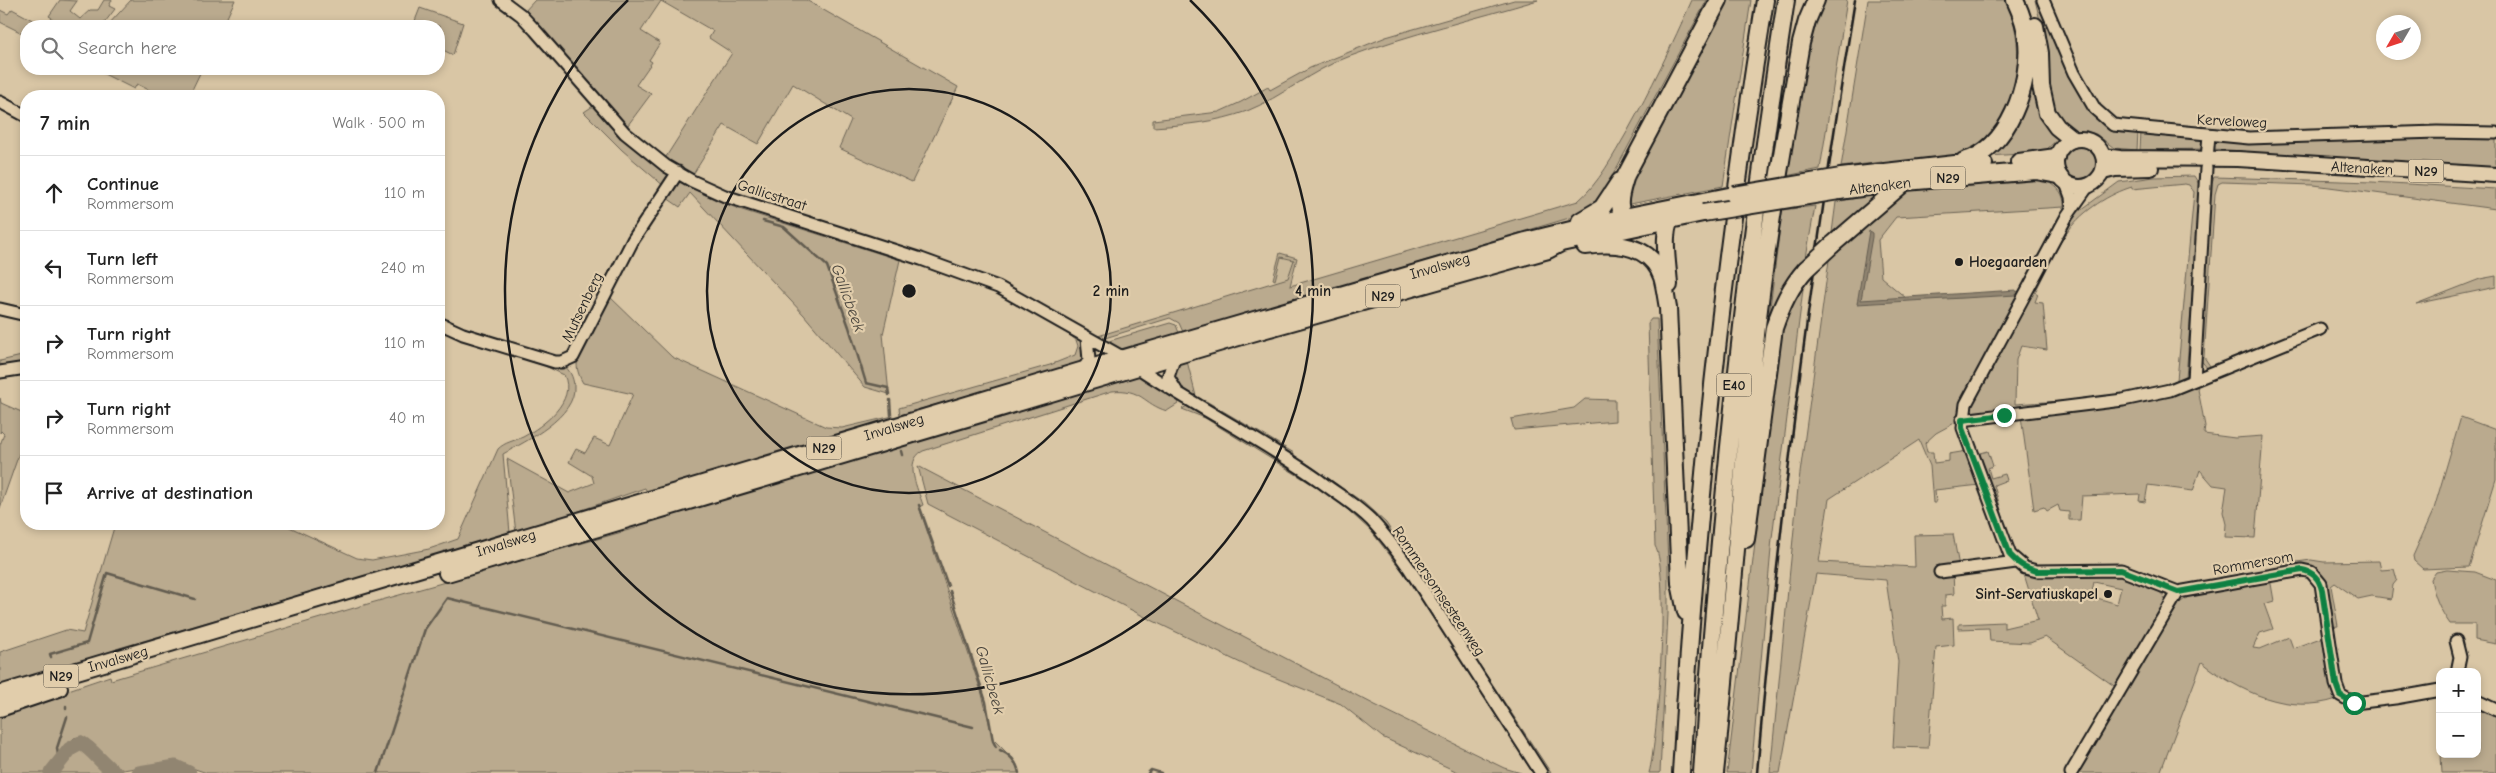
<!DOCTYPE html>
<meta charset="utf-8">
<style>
:root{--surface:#fff;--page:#f2f2f2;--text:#222;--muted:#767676;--line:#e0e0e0}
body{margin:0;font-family:"Comic Neue",sans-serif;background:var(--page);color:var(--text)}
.controls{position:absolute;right:15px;bottom:15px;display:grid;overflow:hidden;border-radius:10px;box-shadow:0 2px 8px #0003}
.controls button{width:45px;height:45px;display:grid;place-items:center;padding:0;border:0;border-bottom:1px solid var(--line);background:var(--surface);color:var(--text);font:25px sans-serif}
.compass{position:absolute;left:2376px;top:15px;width:45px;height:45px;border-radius:50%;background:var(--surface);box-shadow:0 2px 8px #0003;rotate:231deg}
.stop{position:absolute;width:15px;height:15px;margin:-11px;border:4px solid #0b8043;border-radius:50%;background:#fff}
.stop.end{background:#0b8043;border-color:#fff;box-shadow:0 1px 5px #0008}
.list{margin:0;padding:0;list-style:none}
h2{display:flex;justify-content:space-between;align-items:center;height:65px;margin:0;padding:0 20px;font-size:21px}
h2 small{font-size:16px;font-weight:400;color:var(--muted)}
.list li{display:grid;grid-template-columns:32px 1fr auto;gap:15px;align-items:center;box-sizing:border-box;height:75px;padding:0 20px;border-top:1px solid var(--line)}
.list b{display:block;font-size:19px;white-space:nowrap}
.list p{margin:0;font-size:16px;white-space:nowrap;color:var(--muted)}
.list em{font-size:16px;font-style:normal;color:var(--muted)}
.icon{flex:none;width:28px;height:28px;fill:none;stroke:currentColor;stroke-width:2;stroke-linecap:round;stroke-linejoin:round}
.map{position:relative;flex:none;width:2496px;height:773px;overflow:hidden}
.search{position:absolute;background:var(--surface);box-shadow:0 2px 8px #0003;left:20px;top:20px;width:425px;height:55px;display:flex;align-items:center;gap:12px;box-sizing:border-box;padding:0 18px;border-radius:20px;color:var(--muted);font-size:19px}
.panel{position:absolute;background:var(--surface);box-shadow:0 2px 8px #0003;left:20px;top:90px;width:425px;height:440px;border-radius:20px}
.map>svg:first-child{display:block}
.built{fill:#c9b899}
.green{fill:#baaa8e;stroke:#6b6355;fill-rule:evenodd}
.water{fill:#918571;stroke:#625b4f}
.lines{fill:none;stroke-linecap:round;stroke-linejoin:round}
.stream{stroke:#625b4f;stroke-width:2.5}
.river{stroke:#918571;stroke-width:15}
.minor-casing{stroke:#1c1c1c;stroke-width:15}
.major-casing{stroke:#1c1c1c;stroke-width:18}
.highway-casing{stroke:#1c1c1c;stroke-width:20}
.minor{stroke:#e1cdab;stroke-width:11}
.major{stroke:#e1cdab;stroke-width:14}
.highway{stroke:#e1cdab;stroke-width:16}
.rail{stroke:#1c1c1c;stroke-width:2.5}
.highway-bridge-casing{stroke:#1c1c1c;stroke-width:20;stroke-linecap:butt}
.highway-bridge{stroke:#e1cdab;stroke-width:16}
.route{stroke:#0b8043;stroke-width:6}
.ring{fill:none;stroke:#1c1c1c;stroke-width:2.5}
.poi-dot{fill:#1c1c1c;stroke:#e1cdab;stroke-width:2}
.labels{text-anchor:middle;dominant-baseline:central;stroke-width:4.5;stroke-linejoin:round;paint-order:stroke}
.shield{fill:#e1cdab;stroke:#575147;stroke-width:1}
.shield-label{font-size:14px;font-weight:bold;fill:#1c1c1c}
.street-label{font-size:15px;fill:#1c1c1c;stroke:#e1cdab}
.poi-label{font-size:15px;font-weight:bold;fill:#1c1c1c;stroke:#e1cdab;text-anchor:start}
.water-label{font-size:16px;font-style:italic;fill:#45413a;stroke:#e1cdab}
.centre{fill:#1c1c1c;stroke:#e1cdab;stroke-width:2.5}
.ring-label{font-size:15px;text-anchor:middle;font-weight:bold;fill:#1c1c1c;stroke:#e1cdab;stroke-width:4.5;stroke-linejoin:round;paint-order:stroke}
</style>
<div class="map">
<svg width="2496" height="773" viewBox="0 0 2496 773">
<rect width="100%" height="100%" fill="#d9c6a5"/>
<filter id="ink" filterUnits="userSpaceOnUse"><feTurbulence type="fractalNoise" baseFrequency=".02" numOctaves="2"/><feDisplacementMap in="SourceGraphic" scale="10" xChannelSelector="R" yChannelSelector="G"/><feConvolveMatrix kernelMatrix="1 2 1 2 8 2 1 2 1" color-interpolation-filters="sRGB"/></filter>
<g filter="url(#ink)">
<path class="built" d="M1281,257l13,3 -6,18 -14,5z"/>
<path class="green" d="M60,0l17,1 -7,10 10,8 10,-9h8l6,-10h8l-3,6 6,3 -13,17h-76v9l-26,-13v-12l8,4 4,-5 26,14 2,-3 8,5 4,-7 -3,-2z
M131,0h104l-12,26h-116z
M535,0h271l152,87 -46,95 -73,-34 12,-28 -58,-36 -35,60 -34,-19 -32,51 -28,-16 68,-107 -23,-15 4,-7 -52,-30 -20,30 19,12 -11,17 3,2 -16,23 15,9 -26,35 -101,-117z
M1514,0h24c-63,19 -129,34 -190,57 -36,13 -66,40 -101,54 -30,11 -62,14 -94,16v-7l66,-8 22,-10 27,-15 2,3 40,-22 76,-31z
M1692,0h15l-98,182 -12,19 -21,15 -385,114 -8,2 -4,-9 -9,-5 -65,20 -7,-2 190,-58 6,-18 -13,-3 -6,23 -2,-1 7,-26 17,5 -7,28 288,-85c21,-18 35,-45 49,-69 24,-43 45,-87 65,-132z
M1725,0h26l-28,186 -98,19 10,-34z
M1825,0h22l-27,169 -34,7 22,-136z
M1868,0h138c19,45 14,88 -11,130 -4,9 -14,16 -20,24l-93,12v-4l-41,5z
M2035,0h5l56,114 42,17 -1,19 -23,-2 -18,-14 -10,-3 -11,1 -17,-10 -8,-21 -3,-52z
M420,8l43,15 -10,32 -14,-7v-22h-26z
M2030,63l30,74 -14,13 -7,3 -52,3z
M94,69h108l-13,27h-28l-24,-12 -3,5z
M593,106l14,14 62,53 -4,14 -43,-37 -38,-38z
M2141,131l59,7 4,2 -1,9 -63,1z
M2496,135v32l-248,-11 -6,-5 -29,-2 3,-10z
M2061 164a19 19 0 1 1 38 0a19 19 0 1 1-38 0Z
M2154,177l40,-1 6,10 -14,192 -4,4 -36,11 -173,21 -3,-6 104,-193 45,-33zM2185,184l4,1 5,7 -17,188c-50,20 -108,20 -162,24l1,-44 5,-14 26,4 -4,-47 -8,-1 3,-8 -3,-2c11,-20 20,-44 34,-62 13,-19 42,-37 63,-43v2z
M2214,177l158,5 124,7v20l-182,-24 -92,-3 -4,2 -3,10 -11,163 8,12h-4l-9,-11 10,-165z
M2039,179c15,3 26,13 25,28l-168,10 -18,23 3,37 25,21 117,-7 -63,129 -24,13 -11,10 2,9h6l1,11 15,-2v-7l18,-3 13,34 -45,5 1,13h-3l-3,-37 -11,-26 -90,59 -10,63 96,5 -1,-32 39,-1 7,38h-7l1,22 -9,1v11h-4l1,13 11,-1 1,27 -18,2 -8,101 -35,-1 5,-85 -12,-82 -70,-6 -36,199h-10l28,-285 31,-228 78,-70z
M675,180l41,20 23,9 161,51 -17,74 6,60 -24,-7 -61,-72 -114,-122 -10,14 -16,-11z
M1887,192l-56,48 5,-38z
M1815,206l-10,57 -40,86 17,-139z
M2496,276v11l-80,17 64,-25z
M1803,289l-31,249 -21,235h-24l51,-418c4,-20 7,-53 25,-66z
M609,296l63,61 154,70 16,1 51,-12v3l-246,73 -2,-4 -129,45 -9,-74 62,34 25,-10 -2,-7 -23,-14 7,-13 9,4 9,-15 16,7 23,-51 -50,-11c-3,-5 -6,-12 -6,-19 1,-19 23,-51 32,-68z
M1019,301l63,38 2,21 -4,3 -180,52 -1,-7 151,-43 25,-10 3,-9 -2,-6 -20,-15 -41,-22z
M1651,319h6l11,244v51l-8,159h-11c9,-32 21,-203 6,-227l-7,-223z
M1170,323l6,2 3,8 -57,18 -20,-8z
M26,355v10l-26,3v-7z
M522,355l41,10c7,5 10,12 11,20 3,32 -48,56 -71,69l7,79 -394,116 1,5 -117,35v-37l66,-22 17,3 32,-109h168l74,34 15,2 57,-11 29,-10 40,-90c7,-7 16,-8 25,-12 20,-11 54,-36 41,-62z
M1187,361l10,39 -15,-9 -8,-8 -1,-16 3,-4z
M1138,375l6,1 36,23 -2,5 -11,7c-24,-7 -25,-23 -55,-20l-189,60c-20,10 -5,38 0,54l-4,2 63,187 11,45 21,21 5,13h-812l-33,-11 -51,8c-17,-7 -24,-26 -41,-34l-8,2 -30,35h-44v-60l110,-37 1,4 260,-77 265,-75v-3z
M2197,384l8,42 -1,8 31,4 28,-2 -8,102 -30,-1 1,-13 -3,-12 4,-25 -14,-2 -13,-15 -7,21 -45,-6 -3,17 -6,-1 1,-7 -58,2 -2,24h-11v-8l-9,-1 -2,-6 -11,6 -3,-4 -10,3 -13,-94z
M0,398l1,5 25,11v20l-26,74v-63l4,-11 -3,-3 -1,2z
M1585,399l30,1v21l-101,9 -3,-11 63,-11z
M1206,401l88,52v3l-2,1 -89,-54z
M1187,406h5l153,95 46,47 146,225h-4l-130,-201 -32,-41 -35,-32 -131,-81 -23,-9z
M2461,417l35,13v49l-27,88 -46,2 -9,-8 -1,-5 21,-47z
M1969,428l8,26 11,-3 5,15 -5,2 3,10 14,-4 2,6 -13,5 18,65 -46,-121z
M1302,460l62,43 22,20 165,250h-5l-156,-237 -90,-74z
M918,466l457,239 129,63 17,5h-61l-78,-36 -41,-33 -90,-36 -108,-52 -215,-112z
M2311,560l13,2 55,-1 2,9 13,-1 3,11 -4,5 -2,14 -19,-3 -14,3 -23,-16 -4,3 7,40 -7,1 -7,-45 -44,-13 -1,-3 4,-2z
M2447,570l28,2 21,8v64l-21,-4v-16h-25c-10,-14 -16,-28 -19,-45l5,-7z
M2023,571c35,1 128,-6 144,31l-50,86 -72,-51 -15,6 -40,-2 -1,-13 -30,1v-5l45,-2v6l34,-8zM2094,582l27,6 -4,16 -26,-8z
M2270,578l4,23 -10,3 9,25 -13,4 -7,15 7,1 29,-12 4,11 33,-12 11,63c-48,16 -98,-7 -135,-37l-42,111h-84l102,-169 17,-12z
M2477,705l19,9v59h-54l-1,-19h36z
M82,748l8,5 17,20h-49l16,-21z"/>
<path class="water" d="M1869,231l3,2v4l-11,63 155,-10v5l-159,9z"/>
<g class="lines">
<path class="stream" d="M763,221l21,6 43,39 22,61 17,56 22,5 1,7
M890,400l1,15
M901,451l1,4
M919,505l29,81
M950,591l36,111 7,39 3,6
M51,657l-1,-3 37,-11 20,-70 88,26
M66,706v3
M1000,750c11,5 17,12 19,23
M59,763l-2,-15 10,-31
M168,769l1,4
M378,773l47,-144 22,-31 526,129
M1148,773l3,-3 10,3"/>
<path class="river" d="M51,773l19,-24 11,-6c14,8 21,22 35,30
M139,773l37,-6 13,6"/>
<defs>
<path id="minor" d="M501,0l20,15 14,15 90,103 41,33 26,15 33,15 196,63 77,28 126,71
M2043,0l31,73 21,36 18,16 136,13 188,-6 59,1
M0,102l26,14
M2207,159l2,-24
M2066,183l5,14 1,11
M2088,186l-21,30 -101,188 -3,24 47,127 15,13 12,3 84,-1 57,22 124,-22 9,2 10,12 15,100 4,11 14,8 41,-5 45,-8
M0,309l26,6
M439,323l24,11 92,28h7l11,-5 60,-117 45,-68
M1175,356l-7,21 9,15
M1137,367c59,40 124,72 183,114 17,13 36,24 51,39 14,15 26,31 38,48l132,205
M1083,370l6,-10 -2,-22
M0,372l26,-4
M2194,380l12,-212
M1962,420l161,-20 47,-10 150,-61
M1940,572l76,-10
M2456,641l4,16 -3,15
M2477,701l19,9
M2071,773l107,-181"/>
<path id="major" d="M2056 163a24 24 0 1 1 48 0a24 24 0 1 1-48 0Z
M2103,156l17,2 118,1 258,16
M2103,172l12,-3 36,-1"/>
<path id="highway" d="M2035,26l5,27 1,33 6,27 10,14 15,12
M1964,161c45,-12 67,-78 63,-120 -1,-15 -6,-28 -12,-41
M2019,162l37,-5
M1841,177l114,-13h29
M1839,191l66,-9 131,-11 22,4
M1580,221l22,-13 18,-27
M1631,225c-18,-16 -10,-32 -5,-50l93,-175
M1832,245l73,-63
M1585,246c29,-4 66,-2 77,31 3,10 4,21 6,31l12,275 6,29
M1669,285c-1,-23 -9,-54 5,-74
M1746,539l28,-211c8,-23 16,-41 32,-59
M447,573l805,-240 296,-83 13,-7 142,-30
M0,694l1124,-336 402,-117 98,-24 110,-22
M0,708l59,-20
M1681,773c15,-260 42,-516 84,-773
M1702,773c17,-259 44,-517 84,-773
M1715,773c16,-149 26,-298 42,-447 11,-95 28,-189 44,-283l6,-22 9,-21"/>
</defs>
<use href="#minor" class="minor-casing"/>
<use href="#major" class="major-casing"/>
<use href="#highway" class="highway-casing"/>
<use href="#minor" class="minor"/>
<use href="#major" class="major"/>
<use href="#highway" class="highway"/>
<path class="rail" d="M1757,773c22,-259 56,-516 98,-773"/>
<defs>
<path id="highway-bridge" d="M1734,195l107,-18
M1703,213l136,-22
M1806,269l26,-24"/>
</defs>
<use href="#highway-bridge" class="highway-bridge-casing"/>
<use href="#highway-bridge" class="highway-bridge"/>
</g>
</g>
<g class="lines" filter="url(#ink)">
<path class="route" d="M2004,415l-42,5v8l48,127c8,9 15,13 27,16l84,-1 57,22 124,-22c11,2 17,8 20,20l14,94 4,11 14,8"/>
</g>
<g class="ring">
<circle cx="909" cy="291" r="202"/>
<path d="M1190 0A404 404 0 1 1 628 0"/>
</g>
<g class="poi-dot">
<circle cx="1959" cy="262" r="5"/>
<circle cx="2108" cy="594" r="5"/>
</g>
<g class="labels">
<g class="shield">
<rect x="2408.5" y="159.5" width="35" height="23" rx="4"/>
<rect x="1930.5" y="166.5" width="35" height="23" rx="4"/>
<rect x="1365.5" y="284.5" width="35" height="23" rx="4"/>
<rect x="1716.5" y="373.5" width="35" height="23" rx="4"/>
<rect x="806.5" y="436.5" width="35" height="23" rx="4"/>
<rect x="43.5" y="664.5" width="35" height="23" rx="4"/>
</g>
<g class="shield-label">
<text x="2426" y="171">N29</text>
<text x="1948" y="178">N29</text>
<text x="1383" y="296">N29</text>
<text x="1734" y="385">E40</text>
<text x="824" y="448">N29</text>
<text x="61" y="676">N29</text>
</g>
<g class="street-label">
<text transform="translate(2232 121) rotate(3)">Kerveloweg</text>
<text transform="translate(2362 168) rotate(3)">Altenaken</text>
<text transform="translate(1880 186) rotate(-7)">Altenaken</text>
<text transform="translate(772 195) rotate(18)">Gallicstraat</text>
<text transform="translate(1440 266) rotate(-16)">Invalsweg</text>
<text transform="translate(582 307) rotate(-64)">Mutsenberg</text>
<text transform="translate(894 427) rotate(-17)">Invalsweg</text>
<text transform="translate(506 543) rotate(-17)">Invalsweg</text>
<text transform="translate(2253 563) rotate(-10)">Rommersom</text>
<text transform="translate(1439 591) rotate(56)">Rommersomsesteenweg</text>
<text transform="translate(118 659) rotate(-16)">Invalsweg</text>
</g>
<g class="poi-label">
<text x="1969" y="262">Hoegaarden</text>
<text x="2098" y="594" text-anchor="end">Sint-Servatiuskapel</text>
</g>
<g class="water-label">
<text transform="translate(848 298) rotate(70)">Gallicbeek</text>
<text transform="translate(990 680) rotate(74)">Gallicbeek</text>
</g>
</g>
<circle cx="909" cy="291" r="8" class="centre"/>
<g class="ring-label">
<text x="1111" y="296">2 min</text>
<text x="1313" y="296">4 min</text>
</g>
</svg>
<div class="controls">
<button>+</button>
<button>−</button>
</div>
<svg class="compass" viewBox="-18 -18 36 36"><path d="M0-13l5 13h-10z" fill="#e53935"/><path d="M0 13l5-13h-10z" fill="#767676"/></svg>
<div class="stop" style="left:2354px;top:703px"></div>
<div class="stop end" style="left:2004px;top:415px"></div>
<div class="search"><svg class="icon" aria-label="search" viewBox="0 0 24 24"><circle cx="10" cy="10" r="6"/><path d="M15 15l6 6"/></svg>Search here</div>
<section class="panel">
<h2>7 min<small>Walk · 500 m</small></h2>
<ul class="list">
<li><svg class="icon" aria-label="ahead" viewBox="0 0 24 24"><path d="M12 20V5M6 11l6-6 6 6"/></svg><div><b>Continue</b><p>Rommersom</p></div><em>110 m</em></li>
<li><svg class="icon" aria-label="left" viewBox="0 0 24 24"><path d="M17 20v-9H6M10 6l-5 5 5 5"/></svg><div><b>Turn left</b><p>Rommersom</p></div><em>240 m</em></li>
<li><svg class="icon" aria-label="right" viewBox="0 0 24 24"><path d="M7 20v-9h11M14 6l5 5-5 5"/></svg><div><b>Turn right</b><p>Rommersom</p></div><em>110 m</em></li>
<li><svg class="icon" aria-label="right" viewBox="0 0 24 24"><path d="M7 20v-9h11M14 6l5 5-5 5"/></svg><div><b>Turn right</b><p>Rommersom</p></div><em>40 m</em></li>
<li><svg class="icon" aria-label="arrive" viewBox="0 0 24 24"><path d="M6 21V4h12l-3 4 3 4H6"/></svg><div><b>Arrive at destination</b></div></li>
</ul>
</section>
</div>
